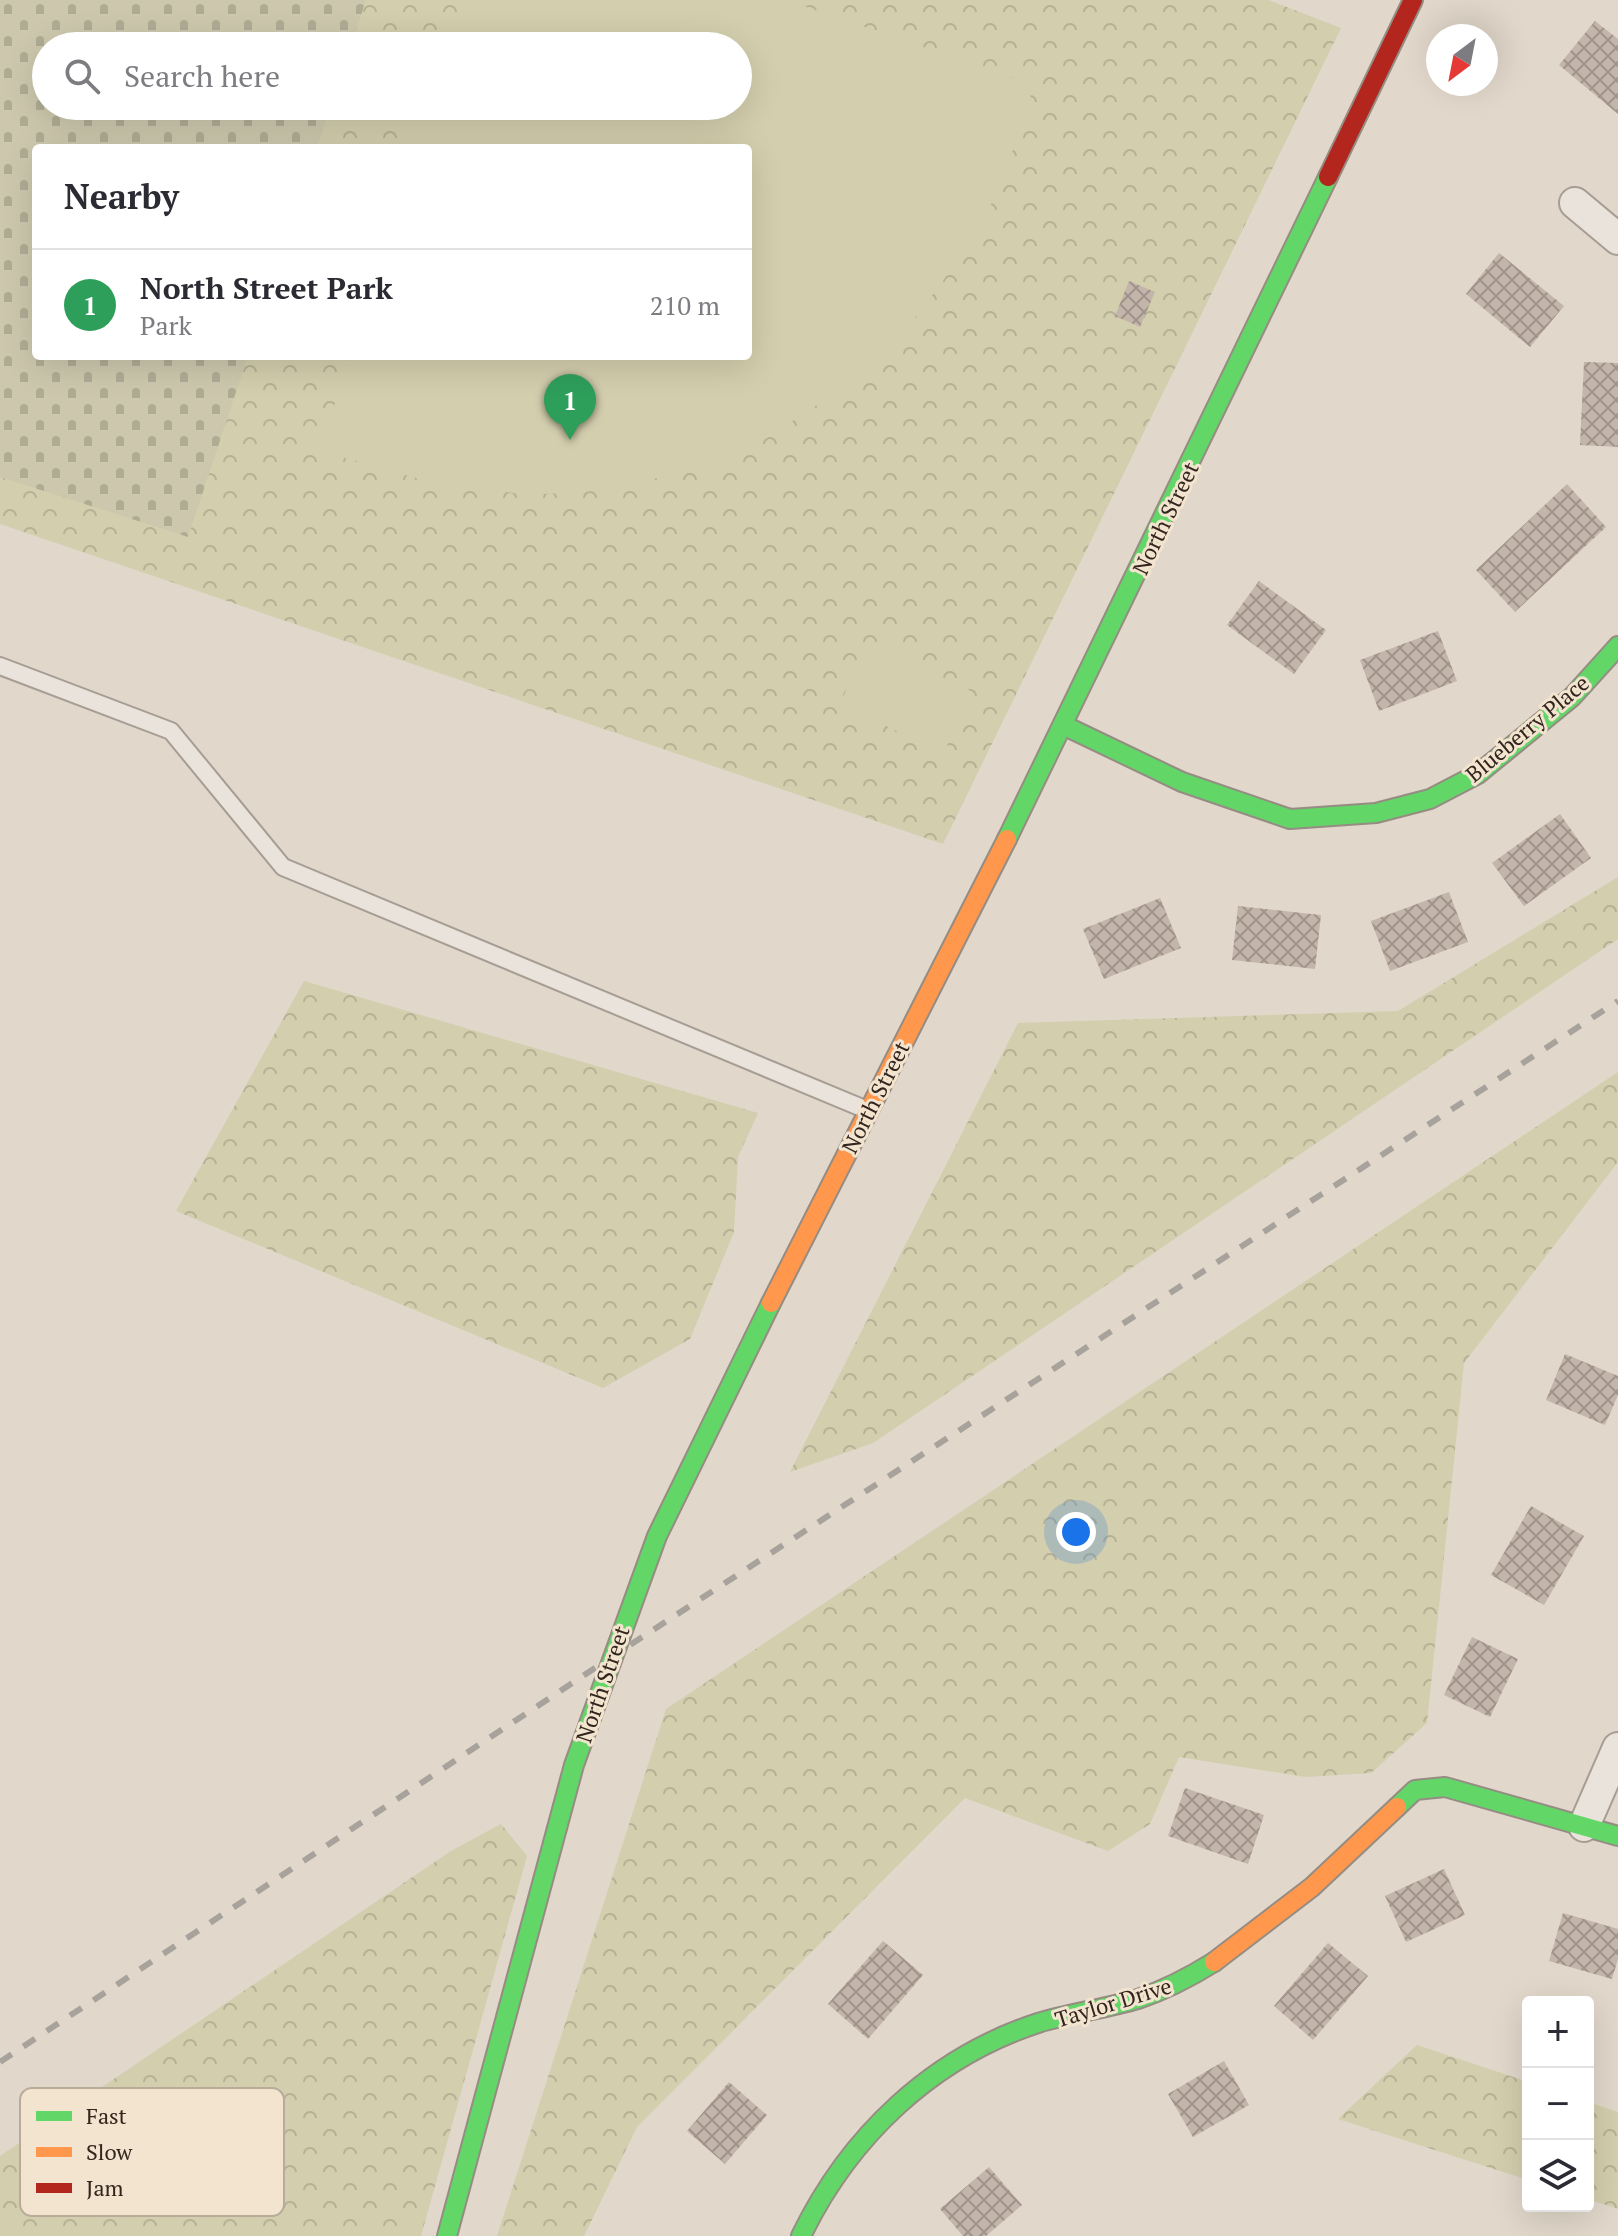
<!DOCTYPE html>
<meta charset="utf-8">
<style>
:root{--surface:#fff;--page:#f2f2f3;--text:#2b2b33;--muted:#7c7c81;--line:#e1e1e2;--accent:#d93025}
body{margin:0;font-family:"PT Serif",serif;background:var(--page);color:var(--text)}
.controls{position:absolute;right:24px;bottom:24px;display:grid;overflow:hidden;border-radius:8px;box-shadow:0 8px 32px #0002}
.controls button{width:72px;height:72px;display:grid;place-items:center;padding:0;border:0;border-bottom:2px solid var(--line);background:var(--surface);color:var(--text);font:40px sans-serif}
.compass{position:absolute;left:1426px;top:24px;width:72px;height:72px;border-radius:50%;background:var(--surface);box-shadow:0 8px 32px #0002;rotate:212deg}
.you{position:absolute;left:1076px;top:1532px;width:28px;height:28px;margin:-20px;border:6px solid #fff;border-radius:50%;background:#1a73e8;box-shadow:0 0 0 12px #1a73e833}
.badge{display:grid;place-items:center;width:52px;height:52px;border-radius:50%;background:var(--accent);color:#fff;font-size:26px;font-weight:700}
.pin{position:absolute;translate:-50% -66px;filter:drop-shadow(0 2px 4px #0008)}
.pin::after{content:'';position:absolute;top:42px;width:28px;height:24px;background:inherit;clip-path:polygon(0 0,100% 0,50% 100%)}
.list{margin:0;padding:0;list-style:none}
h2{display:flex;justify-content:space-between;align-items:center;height:104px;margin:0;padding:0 32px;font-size:34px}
h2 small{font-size:26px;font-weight:400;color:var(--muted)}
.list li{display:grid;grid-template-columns:52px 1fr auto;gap:24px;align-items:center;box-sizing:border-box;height:112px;padding:0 32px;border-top:2px solid var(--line)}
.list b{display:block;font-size:30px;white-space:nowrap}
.list p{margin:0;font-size:26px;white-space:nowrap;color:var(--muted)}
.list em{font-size:26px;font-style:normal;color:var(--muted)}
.icon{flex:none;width:44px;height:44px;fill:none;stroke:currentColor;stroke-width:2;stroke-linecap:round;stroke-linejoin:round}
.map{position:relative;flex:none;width:1618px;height:2236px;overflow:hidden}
.search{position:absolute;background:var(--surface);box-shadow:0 8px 32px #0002;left:32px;top:32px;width:720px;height:88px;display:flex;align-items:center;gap:20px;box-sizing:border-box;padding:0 28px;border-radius:44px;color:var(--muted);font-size:30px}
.panel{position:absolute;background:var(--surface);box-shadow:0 8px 32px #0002;left:32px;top:144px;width:720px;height:216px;border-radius:8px}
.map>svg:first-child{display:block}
.forest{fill:url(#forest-crowns);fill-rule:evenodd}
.cemetery{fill:url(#cemetery-stones)}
.pitch{fill:#d3cead}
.building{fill:url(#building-cross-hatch)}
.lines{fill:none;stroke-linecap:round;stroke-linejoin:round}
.lane-casing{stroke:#a69d94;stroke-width:20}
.street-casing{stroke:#a69d94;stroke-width:34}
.fast-casing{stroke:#958c83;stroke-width:22}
.slow-casing{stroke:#958c83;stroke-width:22}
.jam-casing{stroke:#958c83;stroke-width:22}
.lane{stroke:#eae3db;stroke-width:16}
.street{stroke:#eae3db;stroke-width:30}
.fast{stroke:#63d668;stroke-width:18}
.slow{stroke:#ff974d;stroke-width:18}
.jam{stroke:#b3261e;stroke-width:18}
.rail{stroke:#a8a29c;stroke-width:6;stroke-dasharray:14 14;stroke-linecap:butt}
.labels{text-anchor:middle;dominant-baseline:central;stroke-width:6;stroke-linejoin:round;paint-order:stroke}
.street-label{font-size:22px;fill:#32251d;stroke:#f2e4cf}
.key{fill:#f2e4cf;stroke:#b8ab9a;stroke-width:2}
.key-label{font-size:22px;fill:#32251d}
</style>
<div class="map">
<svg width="1618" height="2236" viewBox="0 0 1618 2236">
<defs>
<pattern id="forest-crowns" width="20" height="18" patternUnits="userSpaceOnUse" patternTransform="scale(2)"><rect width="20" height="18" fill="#d3cead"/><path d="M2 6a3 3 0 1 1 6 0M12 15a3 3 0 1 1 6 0" fill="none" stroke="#b6b194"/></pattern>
<pattern id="cemetery-stones" width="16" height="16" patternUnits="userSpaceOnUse" patternTransform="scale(2)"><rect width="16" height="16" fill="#cdc8ad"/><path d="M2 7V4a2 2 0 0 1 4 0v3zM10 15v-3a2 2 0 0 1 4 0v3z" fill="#b0ac94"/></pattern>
<pattern id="building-cross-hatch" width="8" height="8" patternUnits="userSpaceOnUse" patternTransform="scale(2)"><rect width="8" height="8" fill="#c4b5ab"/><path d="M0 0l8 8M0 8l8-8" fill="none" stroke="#a0938b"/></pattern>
</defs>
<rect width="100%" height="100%" fill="#e1d7ca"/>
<path class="forest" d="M0,0h1269l72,28 -398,816 -943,-320zM46,46h692v60h-692zM36,148h712v208h-712z
M1618,877v62l-745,504 -83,29 228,-449 380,-12z
M304,981l454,132 -20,44 -4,75 -44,107 -87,49 -427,-177z
M1618,1072v90l-154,201 -37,360 -56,50 -65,4 -127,-20 -29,67 -42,27 -143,-53 -328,329 -53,109h-87l169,-527z
M501,1824l26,32 -106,380h-421v-80l451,-305z
M1417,2045l111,37v98l-190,-61z
M1588,2102l30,10v97l-30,-10z"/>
<path class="cemetery" d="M0,0h366l-15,46h-305v60h285l-14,42h-281v208h212l-60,181 -188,-60z"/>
<path class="pitch" d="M461,0h325l248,85 -26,80 -29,67 -66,89 -81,74 -94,62 -127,33 -83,5 -98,-13 -110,-31 30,-95h398v-208h-333l13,-42h310v-60h-292z
M870,642l103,50 -30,62 -103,-51z"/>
<path class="building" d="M1595,21l23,18v75l-59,-49z
M1499,253l65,53 -34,41 -64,-53z
M1129,281l26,11 -15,35 -25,-11z
M1584,362l34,1v84l-38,-2z
M1567,484l39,43 -91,85 -39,-42z
M1259,581l67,49 -32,44 -67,-49z
M1438,631l19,50 -78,30 -19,-51z
M1560,814l31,44 -67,48 -32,-43z
M1449,892l19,50 -78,29 -19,-50z
M1160,898l21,50 -77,31 -21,-50z
M1238,906l83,9 -6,54 -83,-9z
M1565,1354l53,22v19l-13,30 -59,-25z
M1531,1506l53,30 -40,69 -53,-30z
M1472,1637l46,22 -28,58 -46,-22z
M1185,1788l79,27 -16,49 -80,-28z
M1444,1869l21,46 -59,27 -21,-46z
M1563,1913l55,16v30l-6,20 -63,-18z
M883,1941l40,34 -55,64 -40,-35z
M1328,1943l40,33 -55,64 -39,-34z
M1224,2061l25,44 -56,32 -25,-43z
M729,2082l38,33 -42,49 -38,-33z
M989,2167l33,38 -36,31h-23l-23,-27z"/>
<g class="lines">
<defs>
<path id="lane" d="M0,666l171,65 112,136 584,243"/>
<path id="street" d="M1575,203l43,36
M1584,1826l34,-78"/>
<path id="fast" d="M1065,726l117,56 108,37 86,-6 54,-14 48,-25 94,-77 46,-51
M1007,839l321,-662
M1397,1807l18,-17 30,-3 173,49
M447,2236l127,-471 83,-229 114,-233
M801,2236c48,-99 130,-178 237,-213 32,-10 67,-14 100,-24 27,-9 52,-22 76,-37"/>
<path id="slow" d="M771,1303l236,-464
M1214,1962l98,-75 85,-80"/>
<path id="jam" d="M1328,177l85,-177"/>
</defs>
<use href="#lane" class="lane-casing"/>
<use href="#street" class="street-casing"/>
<use href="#fast" class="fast-casing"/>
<use href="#slow" class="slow-casing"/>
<use href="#jam" class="jam-casing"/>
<use href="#lane" class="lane"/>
<use href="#street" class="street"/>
<use href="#fast" class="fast"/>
<use href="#slow" class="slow"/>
<use href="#jam" class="jam"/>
<path class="rail" d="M0,2062l610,-404 1008,-657"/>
</g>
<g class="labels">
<g class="street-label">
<text transform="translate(1165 518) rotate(-64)">North Street</text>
<text transform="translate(1527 728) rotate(-40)">Blueberry Place</text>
<text transform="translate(875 1097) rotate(-63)">North Street</text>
<text transform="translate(602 1684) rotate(-71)">North Street</text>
<text transform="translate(1113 2002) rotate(-17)">Taylor Drive</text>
</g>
</g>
<rect x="20" y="2088" width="264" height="128" rx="12" class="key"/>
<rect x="36" y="2111" width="36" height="10" fill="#63d668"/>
<rect x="36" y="2147" width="36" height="10" fill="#ff974d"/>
<rect x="36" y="2183" width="36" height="10" fill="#b3261e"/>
<g class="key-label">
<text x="86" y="2124">Fast</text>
<text x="86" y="2160">Slow</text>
<text x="86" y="2196">Jam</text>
</g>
</svg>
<div class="controls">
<button>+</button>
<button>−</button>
<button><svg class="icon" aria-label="layers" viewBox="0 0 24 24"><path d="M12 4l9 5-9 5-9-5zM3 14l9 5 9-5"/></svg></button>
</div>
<svg class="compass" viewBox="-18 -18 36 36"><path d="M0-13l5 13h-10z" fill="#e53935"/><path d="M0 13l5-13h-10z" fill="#7c7c81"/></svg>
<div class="you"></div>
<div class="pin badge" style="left:570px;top:440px;background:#2e9e5b">1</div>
<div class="search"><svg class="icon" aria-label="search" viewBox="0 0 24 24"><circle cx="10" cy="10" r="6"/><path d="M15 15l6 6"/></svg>Search here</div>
<section class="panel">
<h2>Nearby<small></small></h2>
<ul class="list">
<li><span class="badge" style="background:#2e9e5b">1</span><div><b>North Street Park</b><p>Park</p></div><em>210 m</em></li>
</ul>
</section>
</div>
